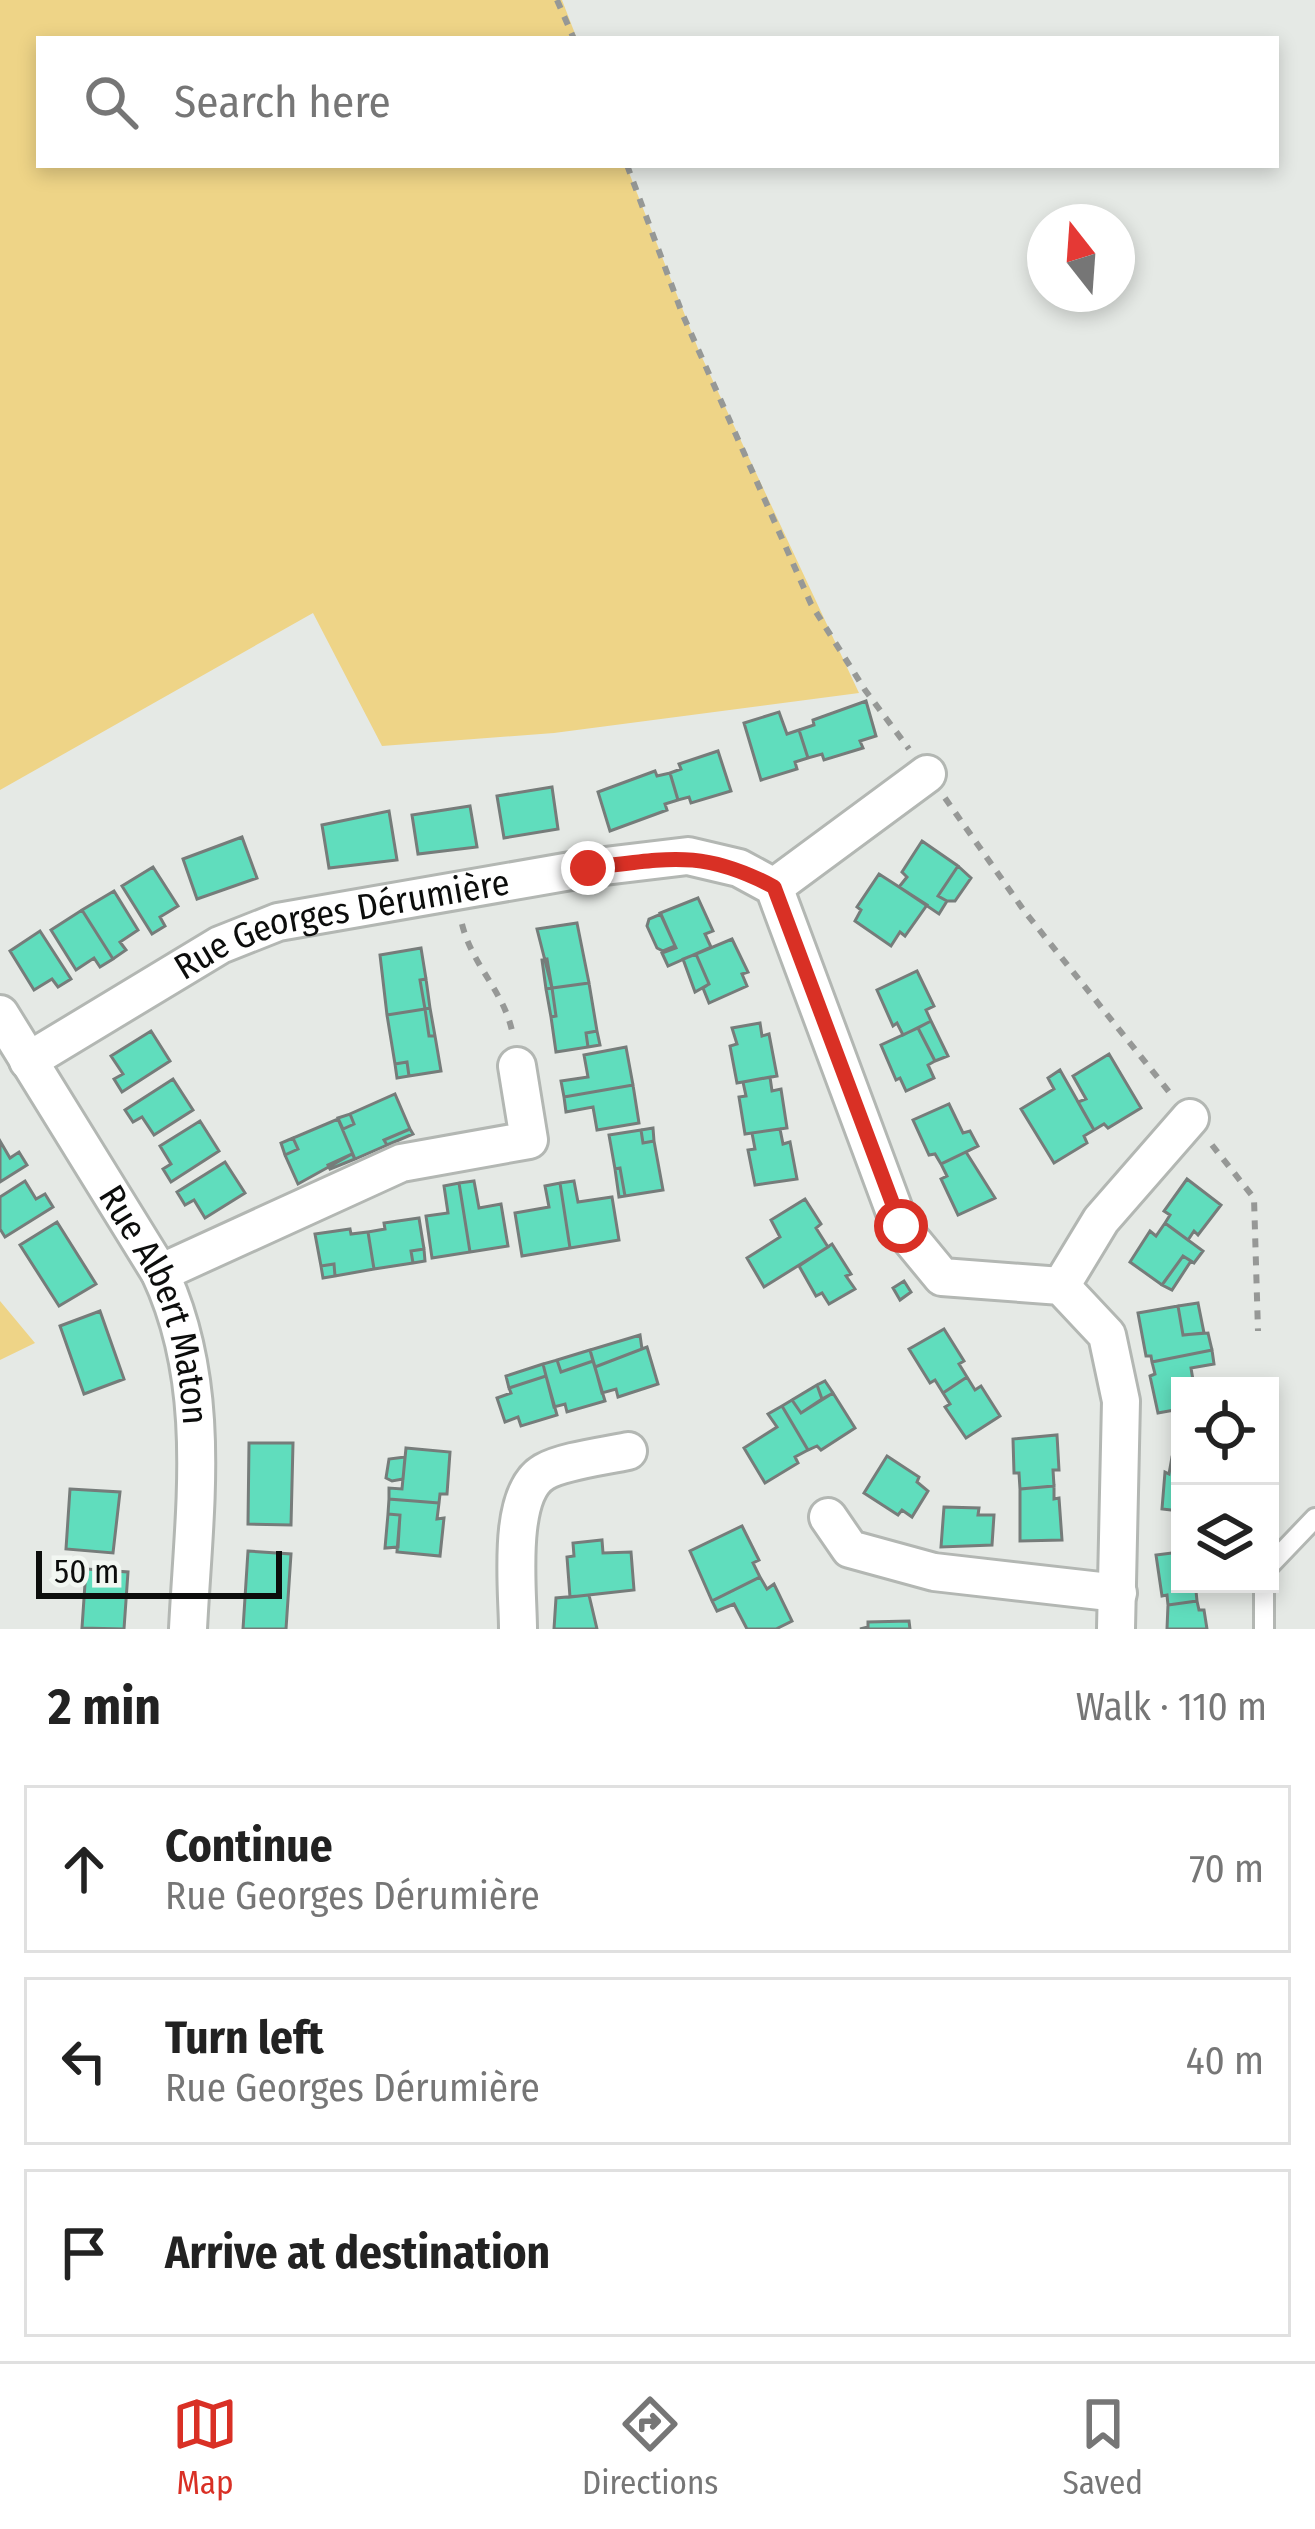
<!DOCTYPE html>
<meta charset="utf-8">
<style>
:root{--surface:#fff;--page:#f2f2f2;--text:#222;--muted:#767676;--line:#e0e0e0;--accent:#d93025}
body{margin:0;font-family:"Fira Sans Condensed",sans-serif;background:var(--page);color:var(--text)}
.controls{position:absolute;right:36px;bottom:36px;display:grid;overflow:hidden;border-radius:0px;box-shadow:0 6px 18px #0003}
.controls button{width:108px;height:108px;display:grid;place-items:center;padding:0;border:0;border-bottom:3px solid var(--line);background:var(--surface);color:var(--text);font:60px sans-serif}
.compass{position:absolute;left:1027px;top:204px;width:108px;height:108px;border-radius:50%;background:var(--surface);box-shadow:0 6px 18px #0003;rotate:343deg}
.scale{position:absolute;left:36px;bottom:30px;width:246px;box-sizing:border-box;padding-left:12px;border:6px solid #0c0d0c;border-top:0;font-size:33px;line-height:42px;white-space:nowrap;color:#0c0d0c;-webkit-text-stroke:9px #f2f7f2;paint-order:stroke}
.stop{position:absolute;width:36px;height:36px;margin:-27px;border:9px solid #d93025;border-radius:50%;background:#fff}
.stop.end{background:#d93025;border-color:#fff;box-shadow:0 3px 12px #0008}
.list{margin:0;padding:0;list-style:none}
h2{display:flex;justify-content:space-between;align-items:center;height:156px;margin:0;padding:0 48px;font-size:51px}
h2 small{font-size:39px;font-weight:400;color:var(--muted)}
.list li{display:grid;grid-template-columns:78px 1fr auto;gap:36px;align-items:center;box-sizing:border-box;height:168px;margin:0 24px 24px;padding:0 24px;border:3px solid var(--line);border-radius:0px}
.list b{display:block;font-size:45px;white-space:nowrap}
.list p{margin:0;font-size:39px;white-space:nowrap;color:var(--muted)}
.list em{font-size:39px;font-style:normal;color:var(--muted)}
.icon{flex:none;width:66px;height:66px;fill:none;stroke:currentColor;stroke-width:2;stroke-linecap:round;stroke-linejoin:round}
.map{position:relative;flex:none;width:1315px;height:1629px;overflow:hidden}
.search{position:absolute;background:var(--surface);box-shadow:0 6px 18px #0003;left:36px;right:36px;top:36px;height:132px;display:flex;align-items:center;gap:30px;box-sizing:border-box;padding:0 42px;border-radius:0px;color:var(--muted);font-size:45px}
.sheet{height:732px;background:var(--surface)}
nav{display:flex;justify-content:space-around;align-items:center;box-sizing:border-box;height:168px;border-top:3px solid var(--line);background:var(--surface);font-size:33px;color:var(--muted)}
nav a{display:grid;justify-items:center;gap:6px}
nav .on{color:var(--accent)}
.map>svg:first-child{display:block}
.green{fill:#eed487}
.building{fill:#60ddbd;stroke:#767c7a;stroke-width:3}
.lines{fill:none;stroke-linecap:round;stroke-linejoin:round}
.service-casing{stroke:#b3b7b3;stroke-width:24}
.minor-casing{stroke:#b3b7b3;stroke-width:42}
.path{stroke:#969896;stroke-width:6;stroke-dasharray:9 9;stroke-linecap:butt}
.service{stroke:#fff;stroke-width:18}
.minor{stroke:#fff;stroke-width:36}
.route{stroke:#d93025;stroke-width:15}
.labels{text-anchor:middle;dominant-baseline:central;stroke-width:10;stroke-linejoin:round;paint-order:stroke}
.street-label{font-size:36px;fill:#0c0d0c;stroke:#f2f7f2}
</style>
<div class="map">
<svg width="1315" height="1629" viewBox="0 0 1315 1629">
<rect width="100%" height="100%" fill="#e5e9e5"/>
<path class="green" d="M0,0h562l15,39h-538v126h587l73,186 160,342 -305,40 -172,13 -69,-133 -313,177z
M0,1301l35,42 -35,17z"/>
<path class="building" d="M866,701l10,35 -16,5 3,7 -39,12 -2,-6 -14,4 -9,-28 15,-5 -1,-5z
M779,712l8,22 12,-4 9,28 -13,4 2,7 -36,11 -17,-57z
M718,751l13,40 -40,12 -2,-6 -11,3 -8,-27 11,-4 -2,-5z
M655,771l2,5 13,-3 8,27 -13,4 2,6 -57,21 -12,-39z
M552,787l6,42 -54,9 -7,-42z
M470,806l7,41 -59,7 -6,-39z
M389,811l8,49 -68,8 -7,-43z
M242,837l15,41 -60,21 -14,-40z
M922,841l36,25 -20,30 9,5 -8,13 -40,-27 8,-10 -5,-5z
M958,866l13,12 -16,23h-8l-9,-5z
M153,867l25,39 -18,11 5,9 -13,8 -30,-48z
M879,874l48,31 -22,31 -5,-4 -9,14 -36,-25 6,-11 -4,-3z
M114,891l24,39 -18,12 6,8 -13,9 -31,-49z
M698,898l15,33 -8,3 6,13 -43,19 -6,-13 14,-5 -16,-35z
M82,910l31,49 -13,8 -6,-9 -18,12 -25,-40z
M661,914l14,32 -12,5 -6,-3 -10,-22 2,-7z
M577,923l12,60 -37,5 -15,-59z
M40,931l31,48 -13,8 -6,-8 -18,11 -24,-39z
M732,939l16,33 -6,2 5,12 -38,17 -6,-15 6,-4 -13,-30z
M421,948l5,31 -6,1 5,29 -38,6 -7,-60z
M696,954l13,30 -14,8 -12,-33z
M547,959l5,29 -6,1 -4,-29z
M917,971l17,35 -8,4 5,11 -28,14 -6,-12 -4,3 -16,-36z
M426,979l4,29 -5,1 -5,-29z
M589,983l8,48 -11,2 2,14 -32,5 -5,-35 5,-1 -4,-28z
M552,988l4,28 -5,1 -5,-28z
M430,1008l5,28h-6l-4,-27z
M425,1009l4,27h6l6,35 -32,5 -2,-14 -12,2 -8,-49z
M931,1021l17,35 -13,5 -17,-33z
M760,1023l2,13 7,-2 8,42 -40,7 -7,-37 7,-2 -5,-16z
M918,1028l17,33 -7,4 6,13 -28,13 -6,-13 -4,2 -15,-35z
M151,1031l19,30 -48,31 -8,-13 9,-5 -12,-18z
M597,1031l3,14 -12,2 -2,-14z
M626,1047l7,38 -69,12 -3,-16 27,-4 -4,-22z
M1109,1054l32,54 -33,20 -4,-4 -10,6 -16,-28 8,-3 -13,-23z
M407,1062l2,14 -12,2 -2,-14z
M1060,1070l34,60 -10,6 3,7 -33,20 -33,-54 33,-20 -6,-11z
M770,1077l2,14 9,-2 6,39 -42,6 -6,-37 7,-1 -3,-14z
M173,1079l20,31 -39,25 -12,-18 -9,5 -8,-12z
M633,1085l6,38 -42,7 -4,-23 -27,5 -2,-15z
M395,1094l15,35 -26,11 3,5 -32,14 -17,-40 5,10 11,-5 -4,-10z
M949,1104l14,29 7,-2 8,15 -37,18 -6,-10 -6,1 -16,-35z
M350,1114l4,10 -11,5 -5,-11z
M338,1119l17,40 -3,-5 -54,30 -13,-29 13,-6 -5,-11z
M200,1121l19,30 -48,31 -8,-13 8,-5 -11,-18z
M653,1128l1,13 -11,2 -2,-13z
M410,1129l3,5 -26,11 -3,-5z
M780,1129l3,15 7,-2 7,37 -42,6 -7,-35 7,-1 -3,-16z
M641,1130l2,13 11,-2 9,49 -38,6 -5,-28 -5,1 -6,-34z
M293,1138l5,11 -13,6 -4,-12z
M0,1141l10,17 9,-6 8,13 -27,17z
M966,1152l29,46 -37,17 -17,-36 6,-3 -6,-12z
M352,1154l3,5 -25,10 -2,-4z
M225,1162l20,31 -40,25 -11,-18 -9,5 -8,-13z
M620,1168l5,28 -6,1 -4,-28z
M1187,1179l34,26 -23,30 -4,-4 -6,9 -23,-17 5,-8 -6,-4z
M25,1181l11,18 9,-5 8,13 -48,30 -5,-8v-32z
M474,1181l5,27 22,-4 7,42 -38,6 -11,-69z
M574,1181l4,21 34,-5 7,43 -49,8 -10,-65z
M459,1183l11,69 -38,6 -6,-42 22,-3 -4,-27z
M560,1183l10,65 -48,8 -7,-43 34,-6 -4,-21z
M805,1199l16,25 -5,4 12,19 -64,40 -17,-29 33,-21 -9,-17z
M419,1218l5,31 -13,2 2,12 -39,6 -6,-37 17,-3 -1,-6z
M57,1222l39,62 -37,22 -39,-61z
M1165,1223l38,28 -9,12 -11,-7 -21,29 -32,-23 20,-31 6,5z
M350,1229l1,5 17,-2 6,37 -39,7 -1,-12 -13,2 -6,-32z
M832,1244l19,30 -5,2 9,13 -26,15 -7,-11 -6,3 -17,-30z
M424,1249l1,12 -12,2 -2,-12z
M1183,1256l8,5 -19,29 -10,-5z
M334,1264l1,12 -12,2 -2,-12z
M904,1281l7,11 -11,8 -7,-12z
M1198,1303l6,30 -21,2 -5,-29z
M1178,1306l5,29 25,-2 4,17 -60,12 -1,-6h-5l-8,-43z
M100,1311l24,68 -40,15 -24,-68z
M944,1329l20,32 -5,3 8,13 -24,16 -8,-13 -5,3 -21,-34z
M640,1335l2,14 -47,18 -5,-17z
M647,1347l11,37 -40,13 -2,-8 -14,4 -7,-26z
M590,1350l3,11 -32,11 -4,-12z
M1212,1350l2,14 -23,4 3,18h-14v23l-22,4 -8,-37 5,-2 -3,-12z
M557,1360l4,12 32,-11 12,40 -38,11 -2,-8 -11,3 -11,-43z
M543,1364l3,12 -37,12 -3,-12z
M546,1376l11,39 -36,11 -3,-9 -13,5 -8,-24 14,-5 -2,-5z
M967,1377l8,13 6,-4 19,30 -34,22 -21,-31 5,-3 -7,-11z
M825,1381l8,12 -11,6 -5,-14z
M817,1385l5,14 -21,14 -9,-13z
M833,1393l22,35 -34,22 -4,-4 -9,4 -26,-44 10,-6 9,13z
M782,1406l26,44 -13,7 3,6 -33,20 -21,-35 33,-21 -9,-13z
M1057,1435l2,35h-6l1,16 -34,3 -1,-16h-5l-1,-34z
M249,1443h44l-2,82 -43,-1z
M406,1448l44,4 -3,42h-7l-1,9 -50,-4v-11l13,1z
M887,1456l32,21 -2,5 11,9 -16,26 -10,-7 -4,5 -34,-22z
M405,1457l-2,22 -11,2 -6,-3 3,-19z
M1172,1457h8v54l-18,-2 3,-37 4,2z
M1054,1486v13l5,-1 3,42 -42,1v-52z
M70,1489l50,3 -7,61 -47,-4z
M389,1499l50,4 -2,16 7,-1 -4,38 -43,-4 3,-37 -12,-1z
M944,1507l35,1 -1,7h16l-2,30 -51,2z
M388,1514l12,1 -2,32 -13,1z
M742,1526l17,34 -6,3 7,14 -48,24 -22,-50z
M602,1540l1,13 28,-1 3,38 -64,7 -3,-40 7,-1 -1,-13z
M248,1551l43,3 -5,75h-43z
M1180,1552v32h20l1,6 -5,1 1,10 -29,4 -1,-10 -5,1 -6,-41z
M86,1569l42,3 -4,57 -42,-1z
M760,1577l7,12 7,-5 18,37 -16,8h-29l-13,-25 -17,7 -5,-10z
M589,1595l8,34h-43l2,-31z
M1197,1601l2,9h5l3,19h-40l1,-24z
M909,1621l1,8h-50l8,-2v-5z"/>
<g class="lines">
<defs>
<path id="service" d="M1270,1565l45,-47
M1264,1584v45"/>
<g id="minor">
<path d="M774,887l153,-113"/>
<path id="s1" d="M0,1014l160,259c53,113 34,236 28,356"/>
<path id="s2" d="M28,1061l192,-116 58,-23 310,-54 100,-12 51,12 35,19 126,339 42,51 119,9 46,49 14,66 -5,228"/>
<path d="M160,1273l241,-110 128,-23 -12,-74"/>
<path d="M1061,1286l40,-66 89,-102"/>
<path d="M828,1517l22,32 84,23 184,21"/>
<path d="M518,1629c0,-38 -12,-135 26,-157 19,-11 61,-16 84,-21"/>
</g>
</defs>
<use href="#service" class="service-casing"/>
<use href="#minor" class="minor-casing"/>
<path class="path" d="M557,0l17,39
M627,165l55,148 129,291 54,86 44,59
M945,798l80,114 145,181
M462,924c10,42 44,69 51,112
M1212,1145l42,53 4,133"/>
<use href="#service" class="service"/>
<use href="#minor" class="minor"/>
</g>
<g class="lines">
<path class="route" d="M588,868c78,-9 113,-20 186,19l127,339"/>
</g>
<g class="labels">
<g class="street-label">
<text stroke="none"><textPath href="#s2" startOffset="348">Rue Georges Dérumière</textPath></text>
<text stroke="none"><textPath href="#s1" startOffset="333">Rue Albert Maton</textPath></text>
</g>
</g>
</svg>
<div class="controls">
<button><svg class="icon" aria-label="locate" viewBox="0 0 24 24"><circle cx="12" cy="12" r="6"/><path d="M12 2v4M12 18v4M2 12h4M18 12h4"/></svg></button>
<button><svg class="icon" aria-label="layers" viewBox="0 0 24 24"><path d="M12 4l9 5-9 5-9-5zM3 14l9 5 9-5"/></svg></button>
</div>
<svg class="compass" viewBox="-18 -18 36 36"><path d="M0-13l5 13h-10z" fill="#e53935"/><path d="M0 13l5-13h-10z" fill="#767676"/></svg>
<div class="scale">50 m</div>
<div class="stop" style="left:901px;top:1226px"></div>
<div class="stop end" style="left:588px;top:868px"></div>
<div class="search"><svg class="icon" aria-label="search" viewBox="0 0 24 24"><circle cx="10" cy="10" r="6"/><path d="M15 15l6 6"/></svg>Search here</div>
</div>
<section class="sheet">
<h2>2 min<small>Walk · 110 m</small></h2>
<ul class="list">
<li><svg class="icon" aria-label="ahead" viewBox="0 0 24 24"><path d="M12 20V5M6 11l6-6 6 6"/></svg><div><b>Continue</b><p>Rue Georges Dérumière</p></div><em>70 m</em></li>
<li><svg class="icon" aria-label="left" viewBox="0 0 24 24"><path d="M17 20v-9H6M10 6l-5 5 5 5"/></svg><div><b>Turn left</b><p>Rue Georges Dérumière</p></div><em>40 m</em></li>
<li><svg class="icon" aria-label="arrive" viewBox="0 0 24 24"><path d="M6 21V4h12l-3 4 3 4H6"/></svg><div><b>Arrive at destination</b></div></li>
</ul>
</section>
<nav>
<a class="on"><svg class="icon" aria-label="map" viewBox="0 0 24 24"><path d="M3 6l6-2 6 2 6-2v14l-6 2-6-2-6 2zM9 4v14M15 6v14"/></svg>Map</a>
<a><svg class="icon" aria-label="directions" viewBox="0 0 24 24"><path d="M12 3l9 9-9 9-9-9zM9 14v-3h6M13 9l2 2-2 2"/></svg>Directions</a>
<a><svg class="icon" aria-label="saved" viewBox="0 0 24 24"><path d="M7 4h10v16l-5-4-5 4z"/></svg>Saved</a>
</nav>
